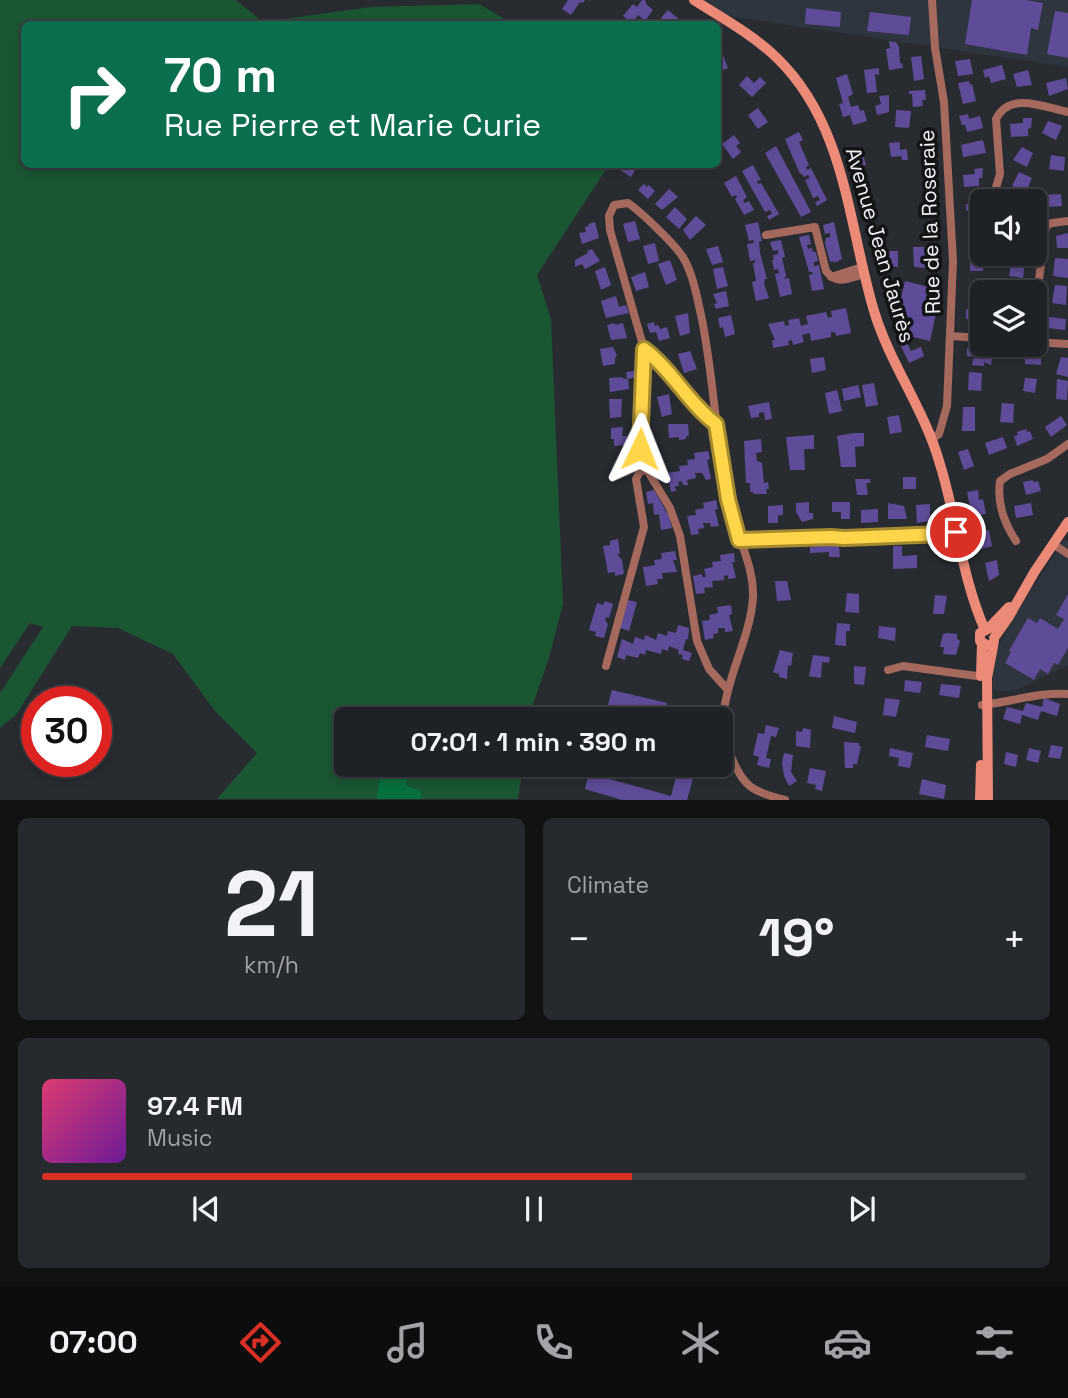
<!DOCTYPE html>
<meta charset="utf-8">
<style>
body{margin:0;font-family:"Space Grotesk",sans-serif;background:#26292d;color:#f1f3f6;height:100vh;display:flex;flex-direction:column;font-size:26px;white-space:nowrap}
*{box-sizing:border-box;margin:0}
p{font-size:23px;color:#a1a3a7}
.icon{flex:none;width:38px;height:38px;fill:none;stroke:currentColor;stroke-width:2;stroke-linecap:round;stroke-linejoin:round}
.map{position:relative;height:800px;overflow:hidden}
.details{display:flex;flex-direction:column;gap:18px;padding:18px;background:#101214;flex:1}
.details>*{flex:none}
.banner{position:absolute;left:21px;top:21px;width:700px;height:147px;border-radius:10px;box-shadow:0 4px 10px #0003,0 0 0 2px #3c3e42;background:#0b6e4f;color:#fff;overflow:hidden}
.controls{position:absolute;left:970px;top:189px;display:grid;gap:14px}
.controls a{display:grid;place-items:center;width:77px;height:77px;border-radius:10px;background:#1e2125;box-shadow:0 4px 10px #0003,0 0 0 2px #3c3e42;font-size:35px}
.speed{position:absolute;left:21px;top:686px;display:flex;gap:14px;font-size:35px;font-weight:700;text-align:center}
.speed>*{display:grid;place-content:center;width:91px;height:91px;border-radius:50%;background:#1e2125;box-shadow:0 4px 10px #0003,0 0 0 2px #3c3e42;line-height:1}
.speed .limit{border:10px solid #d22;background:#fff;color:#111}
.pin{position:absolute;display:grid;place-items:center;width:60px;height:60px;color:#fff;margin:-30px;border:4px solid #fff;border-radius:50%;box-shadow:0 2px 7px #0007}
.me{position:absolute;width:77px;margin:-38px;rotate:2deg;stroke-linejoin:round;filter:drop-shadow(0 0 5px #0008)}
.turn{display:flex;align-items:center;gap:24px;height:147px;padding:0 28px;font-size:32px}
.turn .icon{width:91px;height:91px;stroke-width:2.5}
.turn b{display:block;font-size:49px;line-height:60px}
.big{font-size:52px;font-weight:800;line-height:1.1}
.details .widget{flex:1;display:flex;flex-direction:column;justify-content:center;gap:10px;min-width:0;padding:0 24px;border-radius:10px;background:#26292d}
.details .dial{align-items:center;gap:0}
.dial b{font-size:91px;line-height:1}
.song{display:flex;align-items:center;gap:21px}
.cover{width:84px;height:84px;border-radius:10px;background:linear-gradient(135deg,hsl(340 70% 55%),hsl(280 70% 35%))}
.played{height:7px;border-radius:4px;background:linear-gradient(90deg,#d93025 60%,#3c3e42 60%)}
.keys{display:flex;justify-content:space-around;direction:ltr}
.heat{display:flex;justify-content:space-between;align-items:center;font-size:38px;direction:ltr}
.details .tiles{flex:1;display:grid;gap:18px;grid-template-columns:1fr 1fr}
.widget:last-child{grid-column:span 2}
.trip{position:absolute;left:334px;top:707px;width:399px;height:70px;border-radius:10px;background:#1e2125;box-shadow:0 4px 10px #0003,0 0 0 2px #3c3e42;font-weight:800;line-height:70px;text-align:center}
.tab-bar{display:flex;height:112px;justify-content:space-around;align-items:center;background:#0c0d0f;color:#a1a3a7}
.tab-bar .icon{width:49px;height:49px}
.tab-bar .active{color:#d93025}
.tab-bar b{font-size:32px;color:#f1f3f6}
.map>svg:first-child{display:block}
</style>
<div class="map">
<svg width="1068" height="800" viewBox="0 0 1068 800">
<rect width="100%" height="100%" fill="#282c31"/>
<!-- built -->
<path fill="#2e353f" d="M705,0H1068V67L728,16Z
M1065,538L1068,542V665L1013,692L993,690V660L1008,626Z"/>
<!-- green -->
<path fill="#1b5633" d="M0,0H236L263,22L371,7L479,4L513,24H24V164L609,165L537,275L551,319L563,604L548,661L533,704L530,719H346V765H380C382,775 377,788 377,799H217L257,753L215,711L173,654L118,628L72,626L16,715L0,728V693L43,627L30,623L0,668Z
M409,765H523L518,799H420L421,792L406,785Z"/>
<!-- forest -->
<path fill="#06703d" d="M380,765H410L406,785L422,792L420,799H377C377,788 382,775 380,765Z"/>
<!-- building -->
<path fill="#5f4c98" d="M568,0H585L583,3L580,2L571,15L562,9Z
M642,0H645L647,5L653,10L645,21L638,15L632,23L623,16L633,4L637,7Z
M972,0H1026L1043,3L1038,30L1031,28L1027,55L965,44Z
M806,8L841,12L840,27L805,24Z
M668,10L680,20L685,24H667L661,18Z
M1055,11L1068,13V58L1047,54Z
M870,12L911,17L909,35L867,31Z
M889,41L896,42L899,47L900,63H902L903,68L889,70L886,49L890,48Z
M723,55L728,68L718,72V57Z
M921,56L924,79L914,81L911,57Z
M970,59L973,74L958,76L955,61Z
M1002,65L1006,79L991,83L989,76L985,78L983,70Z
M879,68V75L875,74L877,92L867,93L864,70Z
M1028,70L1032,85L1017,87L1013,74Z
M847,74L853,94L848,97L851,107L858,105L860,111L864,110L867,121L853,125L850,115L843,117L839,104L843,103L836,78Z
M747,76L754,83L760,77L766,83L752,97L739,85Z
M1066,78L1068,89L1049,96L1046,83Z
M969,81L970,85L972,84L976,101L963,104L958,83Z
M925,90L926,100H922L923,106L913,107L912,94H909V91Z
M889,95V112L877,115L875,106L881,104L879,96Z
M758,108L768,122L758,129L748,115Z
M896,110L911,111L909,128L895,127Z
M968,114L969,119L980,116L983,128L967,132L965,125H962L959,116Z
M1023,118H1032L1031,128L1028,129V136L1011,137L1010,124L1023,123Z
M1048,121L1062,126L1056,140L1042,133Z
M799,132L803,140L799,142L809,165L806,167L807,170L811,168L827,200L817,206L815,202L820,200L818,196L813,198L805,180L810,178L808,175L804,177L801,173L800,174L785,139Z
M734,135L740,143L736,146L741,152L733,159L722,144Z
M983,140L986,153L963,157L961,145Z
M900,142V150L907,149L908,160H902L901,156L891,157L889,143Z
M776,146L811,212L801,217L765,153Z
M861,147L866,165L855,169L850,151Z
M1022,147L1033,153L1027,167L1013,160Z
M1051,155L1065,157L1064,171L1049,169Z
M615,164H639L631,177L614,166Z
M753,165L761,180L757,181L758,184L761,183L779,214L769,220L767,216L772,214L770,210L765,212L742,171Z
M983,168L982,178H979V186L964,187L963,175L975,174L974,169Z
M1019,172L1032,178L1026,192L1012,186Z
M736,176L747,197L743,200L745,203L749,201L754,210L744,215L735,199L737,197L736,195L732,197L724,183Z
M644,184L647,187L649,185L655,191L648,199L638,190Z
M669,189L678,197L662,210L655,204Z
M1061,194L1062,206L1047,207L1046,195Z
M966,204L982,207V222L973,219L974,209L966,211Z
M675,207L687,219L679,229L666,217Z
M696,216L706,225L690,240L683,230Z
M635,221L640,239L628,242L623,224Z
M595,222L599,238L582,244L579,233L586,232L585,227L589,226L588,224Z
M758,222L762,241L759,242L760,253L767,279H765L764,284L769,298L756,301L752,282L756,281L753,263H755V260L750,261L747,244L754,243L753,240L749,241L745,225Z
M834,222L842,259L834,263L833,261L830,262L825,243L826,238L830,237V233L825,234L823,225Z
M969,227L979,228L978,232L982,233V247L971,246L972,237L968,232Z
M1068,233V248H1057L1056,236Z
M809,235L811,244L807,245L808,249L812,248L813,252H816L818,261L814,262V266L819,265L824,289L812,291L809,275L813,274L812,272H809L799,237Z
M781,240L785,257L782,258L786,276L784,279L789,278L792,294L780,297L775,274L779,273L778,269L774,270L772,260H774L773,255L778,254V250L773,251L770,242Z
M655,243L659,261L648,264L643,246Z
M718,246L723,262L712,265L706,249Z
M913,247H928L926,268L914,267Z
M592,249L600,261L585,269L582,264L575,267V260L588,253L587,251Z
M886,251H898V267L886,266Z
M970,257H984L983,271H970Z
M1012,257L1025,259L1023,278L1009,276Z
M1055,258L1068,259V278L1053,276Z
M670,260L677,280L666,285L658,264Z
M605,267L611,285L601,290L595,271Z
M723,267L728,286L717,289L713,269Z
M645,272L649,287L636,291L631,277Z
M905,281L941,290L930,341L897,333L904,308L899,307Z
M973,283H986L987,292H982V300H970Z
M1055,285L1067,286L1066,305L1052,303Z
M726,291L729,306L716,309L714,304L717,303L713,294Z
M616,296L619,307L626,305L629,313L606,318L601,301Z
M846,308L851,333L836,336L835,332H831V337L811,341L810,333L802,335L804,342L793,345L792,340L788,341L789,345L773,348L772,340H775L768,324L784,321L785,326L789,325L788,320L799,318L801,326L808,324L806,316L826,312L828,318L832,317L831,311Z
M966,309L982,310V320L966,319Z
M688,313L690,333L680,336L675,316Z
M731,315L735,334L725,337L723,327L720,328L718,318Z
M1049,317L1066,319L1065,330L1048,328Z
M654,322L655,326L658,325L660,329L667,327L670,338L659,341L656,332L650,333L647,324Z
M615,323V325L623,323L627,338L611,340L607,325Z
M907,343L911,351L921,347L924,356L909,363L901,346Z
M613,347L617,355L615,358V364L603,366L600,349Z
M967,348L993,350L991,365L984,362V366L972,365L973,359H975V357L967,356Z
M690,351L697,369L684,373L678,354Z
M1025,352H1041V365L1025,364Z
M824,357L826,370L812,373L810,359Z
M1061,357L1068,358V377L1056,374Z
M636,371V377L628,379L629,389L610,392L609,378L623,377V379H627L626,372Z
M969,372L982,373L981,391L968,390Z
M1025,378L1037,379L1035,393L1023,391Z
M1057,379L1068,381L1067,400L1056,399Z
M874,383L878,405L866,407L862,385Z
M858,385L861,397L844,401L842,389Z
M837,390L842,411L829,414L825,393Z
M669,394L672,414L662,417L657,397Z
M609,399H622L621,417L610,418Z
M769,402L772,419L765,420L764,412L759,413V417L751,418L748,406Z
M1002,403L1014,404L1013,423L1000,422Z
M963,407H975V431H962Z
M899,415L902,432L890,434L887,417Z
M1061,416L1067,425L1051,437L1045,427Z
M668,424H688L689,436H686V439L679,440V437L669,438Z
M623,427L622,436H627V445L634,444L633,456L627,457L626,445L614,446V439H611V428Z
M1026,429L1027,432L1030,431L1033,439L1017,446L1014,436L1018,435L1017,432Z
M854,433H864V446L855,447L856,467H841L837,436Z
M814,435V449H804L805,470H790L786,437Z
M1003,437L1007,448L989,455L985,443Z
M761,439L762,452L756,453L757,461L762,463L764,483L768,482L769,489H766L767,494H754L753,492H750V483H746L744,441Z
M968,449L974,466L964,470L958,452Z
M708,451L710,459L707,460L711,479L706,480L702,473H695L696,478L687,480L688,485H683L682,481L678,482L679,486H675L676,491L671,492L668,473L680,471L679,466L688,465L687,460L695,459L694,453Z
M903,477H916V489H903Z
M855,479H870V483H866L868,495H857Z
M1033,480V482L1038,481L1041,491L1026,495L1023,482Z
M654,490L669,516L672,528L661,530L659,514L654,515L653,503L648,504L646,492Z
M978,490L979,500L983,499L986,514L975,516L974,512H971L967,492Z
M716,500L718,509L715,510L719,526L711,527L710,523H703L704,528L698,529L699,534L691,535L687,516L696,515L695,510L704,508L703,503Z
M809,502V513H813V519L802,522L796,512V503Z
M832,502H850V519H841V512H832Z
M888,503L904,506L907,519H888Z
M1031,503L1033,515L1016,518L1014,506Z
M930,504V521L917,523L916,505Z
M783,505V515H778V523H768V506Z
M878,509V522L861,523V510Z
M989,530L992,546L981,549L977,532Z
M618,539L620,554H617L622,560L624,574L615,576V572L608,573L603,546L610,545V541Z
M824,545L839,546L840,557H829V552L810,553V547Z
M893,546H902V556L917,555V568L893,569Z
M675,551L677,560H673L677,572L662,573L663,579H657L658,584L646,586L643,567L655,565L654,560L662,559L661,553Z
M734,553L735,562H732L736,578L728,579V575L724,576V580L712,581L713,587L704,588L705,593L696,594L693,576L702,574V577H706L704,569L713,567L712,562L721,561L720,555Z
M997,560L999,575L989,581L985,563Z
M775,581H787L791,600L777,601Z
M847,593L859,594V613L845,612Z
M1068,594V648L1058,665L1054,663L1048,674L1040,669L1034,680L1005,663L1011,652L1009,651L1028,618L1037,623L1040,618L1058,629L1064,619L1056,615Z
M935,595L947,596L944,614H933Z
M628,600L637,602L629,631L620,628Z
M605,601L613,604L609,618L606,617L605,620L608,624L604,638L595,636L596,632L589,630L597,603L603,605Z
M731,605L732,614L729,615L733,631L725,632V628H718V633L713,634L714,638L705,640L702,621L710,620L709,615L718,613L717,607Z
M837,623L850,624V631H846V646L835,645Z
M678,625L689,628L688,639H686L683,650L692,653L689,661L682,659L683,655L678,654L679,650L669,646L668,651L662,649L661,654L646,650L645,655L640,653L638,658L626,655L625,660L617,657L622,639L633,644L635,637L644,640L645,635L656,640L658,633L667,636L668,631L676,633Z
M879,626L896,628L895,641L878,638Z
M948,633L957,634V639L960,641L956,655L943,654L944,647H940L943,634Z
M780,650L793,653L791,666L788,665L787,679L779,677V674L773,672Z
M813,655L830,657L829,663L822,662L821,678L809,676Z
M854,666L866,667L864,685L854,684Z
M905,680L922,682L920,693L904,691Z
M941,684L961,686L959,698L939,695Z
M612,690L667,703L666,707L669,708L666,719H649L624,711L622,719H604Z
M885,698L900,700L896,717L883,715Z
M1044,698L1060,704L1057,716L1041,711L1038,720L1022,715L1020,724L1003,719L1007,707L1023,711L1026,703L1042,707Z
M834,716L857,722L855,733L832,728Z
M766,725L779,728L776,737L771,736L766,758L771,759L769,768L757,765L759,757L753,755L758,733L764,734Z
M803,728L811,730L810,748L796,746V731L802,732Z
M927,735L950,739L948,751L925,747Z
M844,742L859,743V746H861L857,764H853V768H845Z
M1051,745L1063,747L1060,759L1048,757Z
M890,748L913,753L910,768L898,766L899,758L889,756Z
M1029,748L1041,751L1038,763L1026,760Z
M1006,752L1018,755L1016,767L1004,764Z
M784,753L793,755L791,772L797,781L789,786L784,776L782,763Z
M591,765H610L606,778L671,796L679,765H700L697,775H694L687,800H622L585,789Z
M810,768L826,771L822,791L815,789L816,785L807,783Z
M922,779L946,785L944,799L919,794Z"/>
<g fill="none" stroke-linecap="round" stroke-linejoin="round">
<!-- street -->
<path stroke="#a5695d" stroke-width="8" d="M995,191L1000,174L996,119C1010,91 1044,107 1068,112
M766,235L815,227L826,271C838,286 848,278 864,274
M831,277L862,267
M1034,318L1046,226L1052,223L1068,221
M950,336L982,338
M1034,342L1068,344
M716,424C687,403 672,370 644,349L610,230L609,216L614,205L628,203C640,211 677,246 684,259C693,275 697,297 701,315C714,376 715,438 728,499C734,531 754,563 753,597C751,634 729,672 724,710C723,716 720,725 721,731C722,739 728,748 731,756C743,787 753,792 785,800
M931,439L939,434L947,406L953,261L944,102L935,48L932,0
M640,449L644,349
M739,540L943,534L956,532
M1016,541C1004,523 997,502 1000,481L1010,474L1047,459L1068,444
M1053,544L1068,554
M606,666L644,527L636,479L640,471L647,470L670,508L680,536L697,641L709,669L727,689
M888,670L903,666L984,677
M982,705C1011,702 1039,692 1068,694"/>
<!-- secondary -->
<path stroke="#ea8a77" stroke-width="10" d="M694,0C722,18 752,34 777,58C846,125 848,224 874,311C890,364 924,409 939,461C957,517 961,576 985,630
M994,638L1008,618L1035,571L1068,522
M987,645L980,641V633L988,629L1009,607
M981,676L982,644
M980,800L981,765
M988,800L987,678L994,641"/>
</g>
<g fill="none" stroke-linecap="round" stroke-linejoin="round">
<defs>
<path id="route" d="M640,449L644,349C672,370 688,403 716,424L728,499L739,540L831,537L844,538L943,534L956,532"/>
</defs>
<!-- route casing -->
<use href="#route" stroke="#a68a30" stroke-width="18"/>
<!-- route -->
<use href="#route" stroke="#ffd54a" stroke-width="12"/>
</g>
<g text-anchor="middle" stroke-width="7" stroke-linejoin="round" paint-order="stroke">
<!-- street labels -->
<g font-size="21" fill="#f0f2f6" stroke="#121416">
<text transform="translate(930 222) rotate(-92)" y="7">Rue de la Roseraie</text>
<text transform="translate(880 245) rotate(74)" y="7">Avenue Jean Jaurès</text>
</g>
</g>
</svg>
<div class="controls">
<a><svg class="icon" aria-label="sound" viewBox="0 0 24 24"><path d="M4 9h4l5-4v14l-5-4H4zM17 9q2 3 0 6"/></svg></a>
<a><svg class="icon" aria-label="layers" viewBox="0 0 24 24"><path d="M12 4l9 5-9 5-9-5zM3 14l9 5 9-5"/></svg></a>
</div>
<div class="speed"><div class="limit">30</div></div>
<div class="pin" style="left:956px;top:532px;background:#d93025"><svg class="icon" aria-label="arrive" viewBox="0 0 24 24"><path d="M6 21V4h12l-3 4 3 4H6"/></svg></div>
<svg class="me" style="left:640px;top:449px" viewBox="-20 -20 40 40"><path d="M0-17L14 15 0 8-14 15z" fill="#ffd54a" stroke="#fff" stroke-width="4"/></svg>
<div class="trip">07:01 · 1 min · 390 m</div>
<div class="banner">
<div class="turn"><svg class="icon" aria-label="right" viewBox="0 0 24 24"><path d="M7 20v-9h11M14 6l5 5-5 5"/></svg><div><b>70 m</b>Rue Pierre et Marie Curie</div></div>
</div>
</div>
<section class="details">
<div class="tiles">
<div class="widget dial"><b>21</b><p>km/h</p></div>
<div class="widget"><p>Climate</p>
<div class="heat"><a>−</a><b class="big">19°</b><a>+</a></div>
</div>
<div class="widget">
<div class="song"><i class="cover"></i><div><b>97.4 FM</b><p>Music</p></div></div>
<div class="played"></div>
<div class="keys"><svg class="icon" aria-label="previous" viewBox="0 0 24 24"><path d="M18 5L8 12l10 7zM5 5v14"/></svg><svg class="icon" aria-label="pause" viewBox="0 0 24 24"><path d="M8 5v14M16 5v14"/></svg><svg class="icon" aria-label="next" viewBox="0 0 24 24"><path d="M6 5l10 7-10 7zM19 5v14"/></svg></div>
</div>
</div>
</section>
<nav class="tab-bar">
<b>07:00</b>
<svg class="icon active" aria-label="directions" viewBox="0 0 24 24"><path d="M12 3l9 9-9 9-9-9zM9 14v-3h6M13 9l2 2-2 2"/></svg>
<svg class="icon" aria-label="music" viewBox="0 0 24 24"><path d="M9 18V5l10-2v13"/><circle cx="6" cy="18" r="3"/><circle cx="16" cy="16" r="3"/></svg>
<svg class="icon" aria-label="phone" viewBox="0 0 24 24"><path d="M5 4h4l2 5-3 2q2 4 5 5l2-3 5 2v4C11 20 4 13 5 4z"/></svg>
<svg class="icon" aria-label="climate" viewBox="0 0 24 24"><path d="M12 3v18M4 7l16 10M4 17L20 7"/></svg>
<svg class="icon" aria-label="car" viewBox="0 0 24 24"><path d="M5 17H2v-5l4-1 3-4h7l3 4 3 1v5h-3M9 17h6M6 11h13"/><circle cx="7" cy="17" r="2"/><circle cx="17" cy="17" r="2"/></svg>
<svg class="icon" aria-label="filters" viewBox="0 0 24 24"><path d="M4 7h16M4 17h16"/><circle cx="9" cy="7" r="2"/><circle cx="15" cy="17" r="2"/></svg>
</nav>
